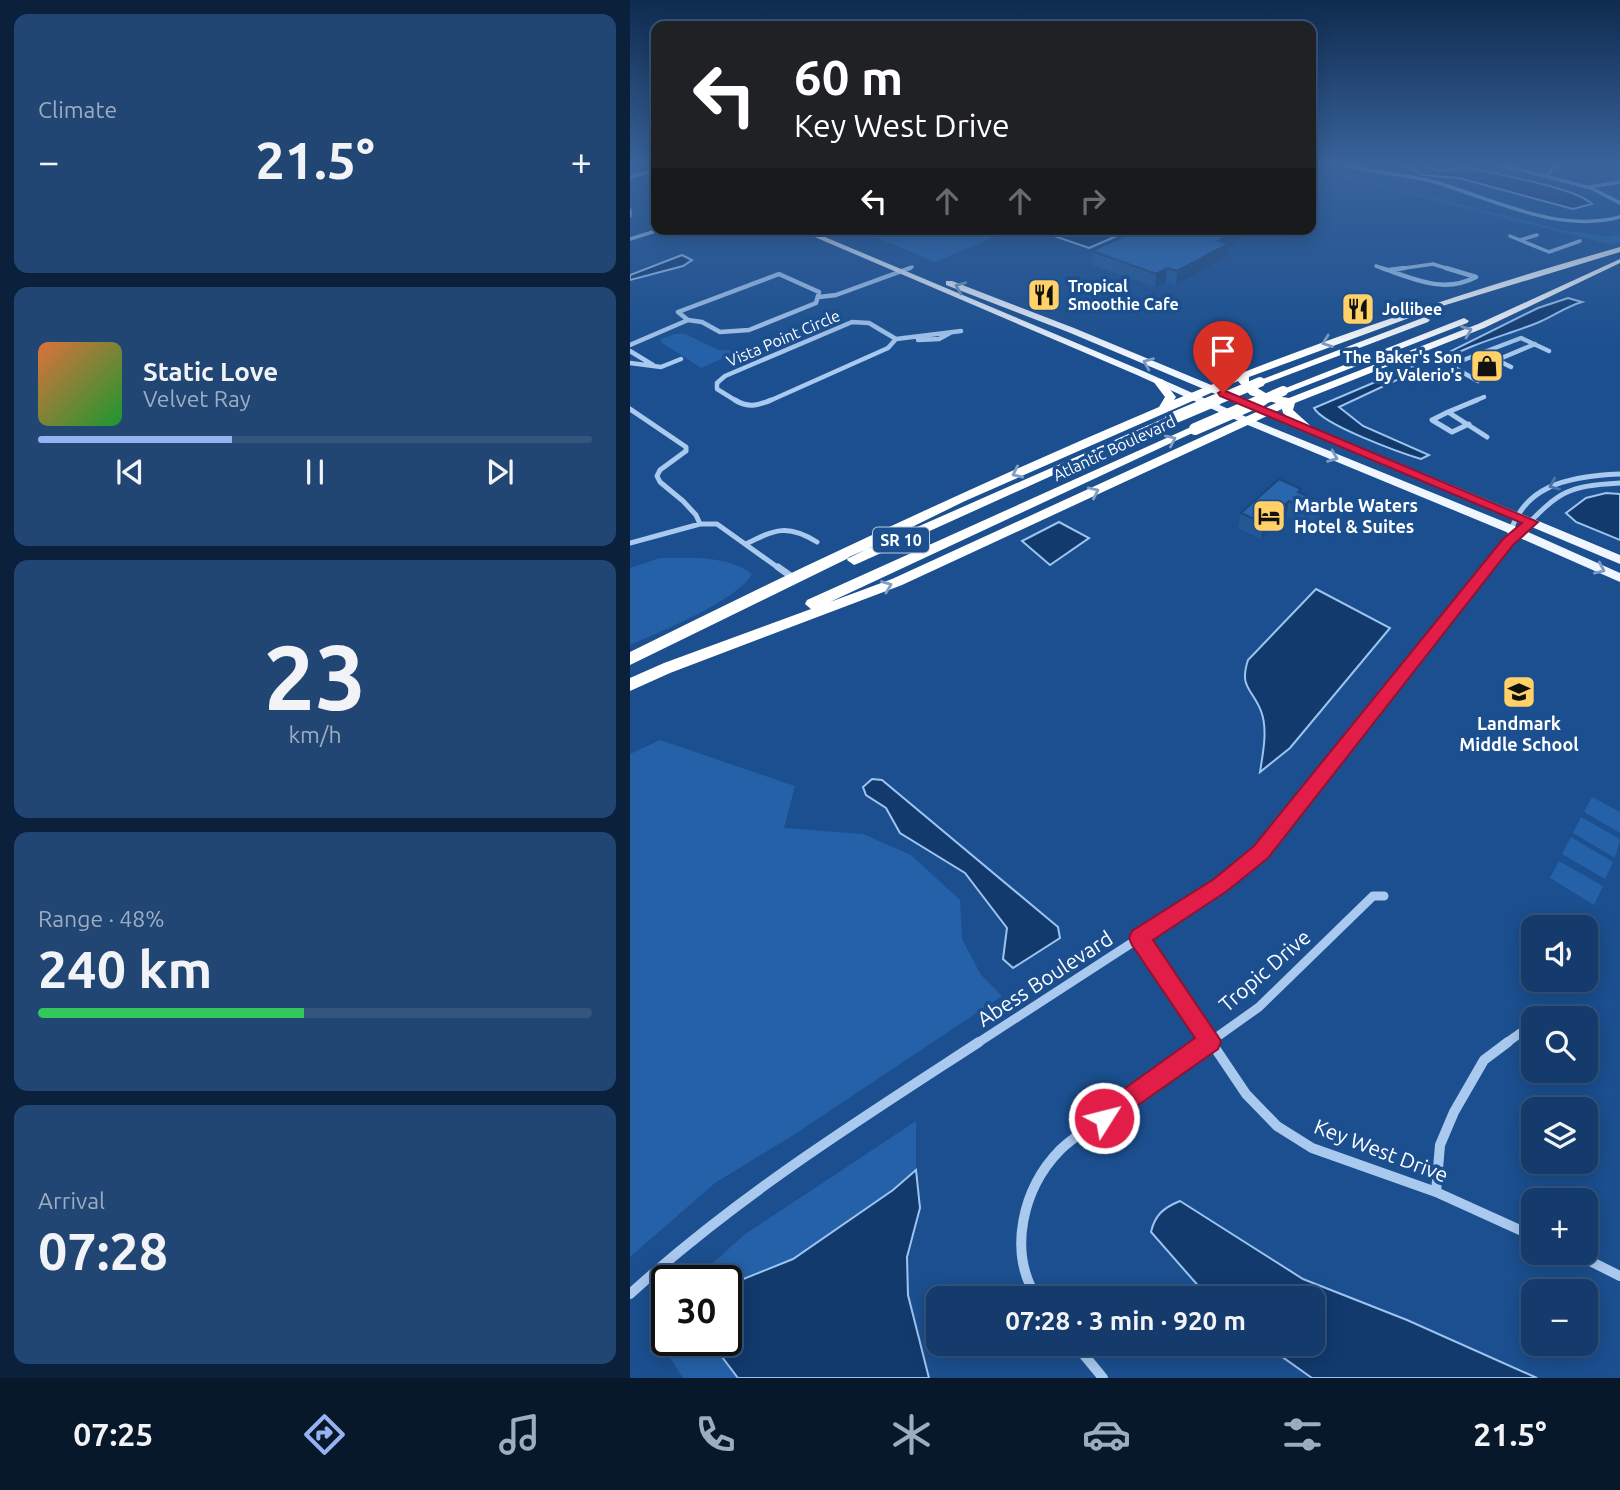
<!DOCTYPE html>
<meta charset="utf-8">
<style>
body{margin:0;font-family:Ubuntu,sans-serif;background:#214673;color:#f1f3f6;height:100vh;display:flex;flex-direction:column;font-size:26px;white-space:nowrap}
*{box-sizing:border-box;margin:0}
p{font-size:23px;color:#9dadc1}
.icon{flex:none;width:38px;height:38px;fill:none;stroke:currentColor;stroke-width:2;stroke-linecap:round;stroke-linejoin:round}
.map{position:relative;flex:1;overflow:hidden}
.sheet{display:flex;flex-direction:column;gap:14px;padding:14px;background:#0b203b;width:630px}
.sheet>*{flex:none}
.banner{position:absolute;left:21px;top:21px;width:665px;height:214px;border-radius:14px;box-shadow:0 4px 18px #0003,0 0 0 2px #33557e;background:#202124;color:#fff;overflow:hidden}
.controls{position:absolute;left:891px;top:915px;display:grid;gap:14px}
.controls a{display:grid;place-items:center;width:77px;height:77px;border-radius:14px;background:#143b6b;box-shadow:0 4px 18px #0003,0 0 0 2px #33557e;font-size:35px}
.speed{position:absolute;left:21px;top:1265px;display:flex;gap:14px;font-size:35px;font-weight:700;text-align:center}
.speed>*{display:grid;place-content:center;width:91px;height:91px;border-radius:50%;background:#143b6b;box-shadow:0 4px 18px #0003,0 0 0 2px #33557e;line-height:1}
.speed .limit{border:4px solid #111;border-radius:10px;background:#fff;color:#111}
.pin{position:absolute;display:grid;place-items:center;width:60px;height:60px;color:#fff;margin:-72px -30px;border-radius:50% 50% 50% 0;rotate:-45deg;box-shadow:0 0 7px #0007}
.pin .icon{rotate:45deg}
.me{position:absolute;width:77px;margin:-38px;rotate:54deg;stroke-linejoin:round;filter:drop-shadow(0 0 5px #0008)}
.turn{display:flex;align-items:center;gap:24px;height:147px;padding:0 28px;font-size:32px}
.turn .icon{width:91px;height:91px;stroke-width:2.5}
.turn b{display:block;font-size:49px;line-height:60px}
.lanes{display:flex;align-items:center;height:66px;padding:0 28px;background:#0003;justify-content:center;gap:35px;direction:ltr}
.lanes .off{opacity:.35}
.big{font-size:52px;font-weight:700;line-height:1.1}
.sheet .tile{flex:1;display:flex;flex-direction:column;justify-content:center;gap:10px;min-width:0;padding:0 24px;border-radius:14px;background:#214673}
.sheet .dial{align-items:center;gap:0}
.dial b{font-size:91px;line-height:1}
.song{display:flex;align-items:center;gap:21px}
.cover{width:84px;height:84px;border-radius:10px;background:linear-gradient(135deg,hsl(20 70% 55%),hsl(130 70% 35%))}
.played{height:7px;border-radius:4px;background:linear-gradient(90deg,#95b2f1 35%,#33557e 35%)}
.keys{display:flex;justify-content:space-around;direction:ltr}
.heat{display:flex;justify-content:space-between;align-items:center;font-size:38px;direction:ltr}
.charge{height:10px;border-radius:5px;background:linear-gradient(90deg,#34c759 48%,#33557e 0)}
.trip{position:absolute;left:296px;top:1286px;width:399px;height:70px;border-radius:14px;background:#143b6b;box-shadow:0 4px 18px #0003,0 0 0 2px #33557e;font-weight:700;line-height:70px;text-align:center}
.dock{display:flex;height:112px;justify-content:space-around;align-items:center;background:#08182b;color:#9dadc1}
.dock .icon{width:49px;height:49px}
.dock .current{color:#95b2f1}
.dock b{font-size:32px;color:#f1f3f6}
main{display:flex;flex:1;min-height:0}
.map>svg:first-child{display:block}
</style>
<main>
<section class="sheet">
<div class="tile"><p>Climate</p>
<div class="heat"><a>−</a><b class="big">21.5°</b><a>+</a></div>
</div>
<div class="tile">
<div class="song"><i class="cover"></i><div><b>Static Love</b><p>Velvet Ray</p></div></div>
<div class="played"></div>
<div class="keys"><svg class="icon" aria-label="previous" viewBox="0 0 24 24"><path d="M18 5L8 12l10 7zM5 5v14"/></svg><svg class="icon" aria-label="pause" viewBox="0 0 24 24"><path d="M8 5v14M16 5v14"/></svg><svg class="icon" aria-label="next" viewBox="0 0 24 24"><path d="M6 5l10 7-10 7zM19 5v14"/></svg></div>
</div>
<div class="tile dial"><b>23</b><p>km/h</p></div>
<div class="tile"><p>Range · 48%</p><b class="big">240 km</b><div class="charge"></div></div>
<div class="tile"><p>Arrival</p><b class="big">07:28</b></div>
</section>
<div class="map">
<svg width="990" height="1378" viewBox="0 0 990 1378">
<rect width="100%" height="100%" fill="#1b4f8f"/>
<!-- green -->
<path fill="#2461a8" d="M715,175L932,230L978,237L990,234V242L979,244L714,178Z
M226,229H359L371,234L305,262Z
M45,334H55L88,350L110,351L71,368L31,342V339Z
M30,558C61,558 96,555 122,574C108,600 30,632 0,645V568Z
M30,740L165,786L154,828L233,834L281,855L330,900L332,939L351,975L372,996L165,1134L85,1183L0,1257V754Z
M962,797L990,812V833L954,812Z
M951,817L990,839L985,858L943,833Z
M941,837L983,862L975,879L932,854Z
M929,861L973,886L964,905L920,878Z
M286,1121V1170L263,1190L163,1259L96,1286V1281H63L114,1235Z
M37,1307V1340L80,1341L108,1378H53L19,1325Z"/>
<!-- water -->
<path fill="#123a6d" stroke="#9cc4f0" stroke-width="2" d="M765,164H791L809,171L835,167L846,169C872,176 947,188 962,204L943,209L829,178L792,175L778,166Z
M404,229H503L459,248Z
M52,255L62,260L53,266L0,280V275Z
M938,298L952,302C935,307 922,317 907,323C874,336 840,344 810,362L805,359L908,308Z
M783,366L788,370L709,407L733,426L799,455L791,459C771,453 693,425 684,408Z
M976,493L990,494V540L946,522L936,513L956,498Z
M429,522L459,538L420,565L392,541Z
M686,589L760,628L660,748L630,772C633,753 638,729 631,711C622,688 609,688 618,660Z
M242,779L252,780L428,927L430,938L383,968L373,959L377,928L335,873L270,833L256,808L236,795L233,787Z
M286,1170L290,1208L277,1257L278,1295L299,1378H108L80,1341L96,1340V1286L163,1259L263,1190Z
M550,1201L673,1279L777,1320L907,1378H682L634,1344H682V1298H579L521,1232C525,1215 533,1208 550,1201Z"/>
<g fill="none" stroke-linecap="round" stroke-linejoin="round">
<!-- street-far5 -->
<path stroke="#a9c9ee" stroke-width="3.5" d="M710,164C740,172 771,174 801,181C862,198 926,234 990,217
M868,164L961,188L990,203
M0,177L26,170
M918,177L922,168L933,164
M959,187L990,182
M0,210V216
M880,236L919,252L950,241
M0,239L32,229
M890,240L907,235
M746,266L757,270
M275,270L282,267
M761,270L803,264L822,270"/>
<!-- street-far4 -->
<path stroke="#a9c9ee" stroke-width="4.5" d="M752,268C783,279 814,294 846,277L816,268
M759,270L774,268
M149,274L189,292L186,303L119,330L90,332L72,322L58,320L48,312Z
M189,297L206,295L280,268
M266,339L331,331
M288,340L309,339L320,333
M0,345L58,320
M0,351L23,365
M853,353L881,367
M867,360L905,344
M0,363L31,367L51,359
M848,381L823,367V364L891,338L919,351
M108,402L87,389V383L95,376L222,322L239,323L266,339
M137,402L258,348L266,339
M842,402L854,397"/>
<!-- street-far3 -->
<path stroke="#a9c9ee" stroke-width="5" d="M105,400C118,408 127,406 141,400
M847,400L818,412L857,437
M0,409L56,447V451L30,470L27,476L30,482L53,501L66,515L70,524
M818,412L802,420L822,432L839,424
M878,542C889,485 939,476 990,474
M0,543L70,524H87L150,569
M116,544C145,529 158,524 187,542
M857,569C869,554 881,542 894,528C930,491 937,486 990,483"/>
<!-- street-far2 -->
<path stroke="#a9c9ee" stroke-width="7" d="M148,567L162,577
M689,779L858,567"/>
<!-- street-far1 -->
<path stroke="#a9c9ee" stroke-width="9" d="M510,938L582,1044
M912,1018L922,1012
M346,1044L591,885L631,852L691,777
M577,1044L629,1007L743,896H754
M875,1044L903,1024"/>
<!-- street -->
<path stroke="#a9c9ee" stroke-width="10" d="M581,1042L616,1094L647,1126L682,1148L806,1192L903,1236
M806,1192L810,1145L824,1112L854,1060L878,1042
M944,1253L990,1276
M0,1294C109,1195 226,1122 349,1042
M407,1298C377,1251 393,1188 430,1150C444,1136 463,1126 478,1115C512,1091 546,1067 579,1042
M445,1344L473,1378"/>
<!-- primary -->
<path fill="#f0f6ff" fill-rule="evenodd" d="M13,164L26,167V171L14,165Z
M166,229H176L513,371L621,419L882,525L990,573V582L874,531L613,423L507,375Z
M316,281H322L444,328L990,555V564L438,332L316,285Z"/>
<!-- highway -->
<path fill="#fff" fill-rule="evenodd" d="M990,247V252L809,307L619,377V383L639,395L659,398L848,324L990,259V263L854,328L665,403L663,410L683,428V432H675L653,413L652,409L272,585L40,673L0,691V678L34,663L181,609L175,604L177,600L561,427L571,429L200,602L262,579L646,403L620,395L608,381L335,501L0,665V652C174,565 350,483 529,407L535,397L523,381L524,379H532L546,397L544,400C689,340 839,290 990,247Z
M795,317L800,320L798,322L634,384L625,382Z
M834,318L839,321L837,323L657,393L648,391Z
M537,417L547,419L229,563L224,565L217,560L219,557Z"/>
<!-- highway-bridge-far1 -->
<path stroke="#fff" stroke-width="10" d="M582,402L630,382
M628,402L653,391"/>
<!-- highway-bridge -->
<path stroke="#fff" stroke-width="12" d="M541,419L586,400
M565,429L632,400"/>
</g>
<!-- wall -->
<path fill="#245895" d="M508,229H609L608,239L603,241V246L598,248L597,257L546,285L536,282L525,287L462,265V251Z
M671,489L670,494L694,504L690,520L667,521L656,516L631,539L608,528L611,513Z"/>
<!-- shaded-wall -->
<path fill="#1d4779" d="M602,229H609L608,239L603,241V246L598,248L597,257L546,285L547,271Z
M537,268L536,282L525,287L526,274Z
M659,501L656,516L631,539L634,524Z"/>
<!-- building -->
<path fill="#2a66ad" stroke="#1d4779" stroke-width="2" d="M508,229H602L599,231L604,232L588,241L598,244L547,271L537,268L526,274L462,251Z
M649,479L671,489L668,492L694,504L670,506L659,501L634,524L611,513Z"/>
<!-- one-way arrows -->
<defs><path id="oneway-chevron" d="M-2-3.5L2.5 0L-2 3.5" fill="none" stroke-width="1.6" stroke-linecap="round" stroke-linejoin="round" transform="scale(1.75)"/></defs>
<g stroke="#7b9ac1">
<use href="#oneway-chevron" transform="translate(330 287) rotate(-157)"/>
<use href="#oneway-chevron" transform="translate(518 363) rotate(-158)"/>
<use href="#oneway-chevron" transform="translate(703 457) rotate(22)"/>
<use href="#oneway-chevron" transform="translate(970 569) rotate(24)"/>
</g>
<g stroke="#829ec1">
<use href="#oneway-chevron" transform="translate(837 331) rotate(-21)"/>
<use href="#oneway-chevron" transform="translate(697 342) rotate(160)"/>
<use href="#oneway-chevron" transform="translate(541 440) rotate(-25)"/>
<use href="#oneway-chevron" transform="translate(387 473) rotate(155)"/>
<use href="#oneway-chevron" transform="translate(464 492) rotate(-25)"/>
<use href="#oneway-chevron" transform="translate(257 586) rotate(-21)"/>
</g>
<use stroke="#4674ac" href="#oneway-chevron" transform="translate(924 485) rotate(157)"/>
<!-- sky -->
<linearGradient id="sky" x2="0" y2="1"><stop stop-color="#0f2b4f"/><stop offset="0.46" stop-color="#39639b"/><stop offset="1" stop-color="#39639b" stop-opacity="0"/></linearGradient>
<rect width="990" height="357" fill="url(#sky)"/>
<!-- route -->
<path fill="#e11d48" stroke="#92132f" stroke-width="2" d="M593,390L908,522L883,545L638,858L597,891L523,940L591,1041L588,1049L474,1129L466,1126L463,1118L466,1109L565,1038L502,945L499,938L502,931L584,879L624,846L873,539L892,523L590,396L588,393Z"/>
<!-- icons -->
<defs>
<symbol id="restaurant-square" viewBox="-11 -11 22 22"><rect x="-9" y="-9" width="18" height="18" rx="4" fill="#ffd166" stroke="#1b4f8f"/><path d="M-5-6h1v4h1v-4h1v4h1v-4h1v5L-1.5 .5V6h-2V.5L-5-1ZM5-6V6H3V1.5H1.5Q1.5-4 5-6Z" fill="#111"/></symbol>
<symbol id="shop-square" viewBox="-11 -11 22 22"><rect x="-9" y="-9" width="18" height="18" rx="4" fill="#ffd166" stroke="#1b4f8f"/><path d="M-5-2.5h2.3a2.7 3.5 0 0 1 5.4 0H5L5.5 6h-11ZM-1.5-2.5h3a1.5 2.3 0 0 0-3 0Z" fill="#111"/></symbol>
<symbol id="hotel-square" viewBox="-11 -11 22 22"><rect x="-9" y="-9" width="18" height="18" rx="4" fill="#ffd166" stroke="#1b4f8f"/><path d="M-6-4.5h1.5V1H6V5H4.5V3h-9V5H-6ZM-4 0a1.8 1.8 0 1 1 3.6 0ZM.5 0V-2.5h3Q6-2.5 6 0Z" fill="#111"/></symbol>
<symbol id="school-square" viewBox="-11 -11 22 22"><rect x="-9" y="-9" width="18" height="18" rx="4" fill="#ffd166" stroke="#1b4f8f"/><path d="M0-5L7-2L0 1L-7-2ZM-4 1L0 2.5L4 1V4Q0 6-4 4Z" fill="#111"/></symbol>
</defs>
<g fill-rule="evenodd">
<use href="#restaurant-square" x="395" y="276" width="38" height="38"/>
<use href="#restaurant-square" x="709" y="290" width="38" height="38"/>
<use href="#shop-square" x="838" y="347" width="38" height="38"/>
<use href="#hotel-square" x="620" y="497" width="38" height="38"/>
<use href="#school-square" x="870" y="673" width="38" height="38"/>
</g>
<g text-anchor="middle" stroke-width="7" stroke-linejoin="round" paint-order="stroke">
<!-- far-poi labels -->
<g font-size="16" font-weight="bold" fill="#fff" stroke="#1b4f8f" text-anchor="start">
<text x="438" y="292">Tropical<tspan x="438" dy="18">Smoothie Cafe</tspan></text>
<text x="752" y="315">Jollibee</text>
<text x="832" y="363" text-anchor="end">The Baker's Son<tspan x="832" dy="18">by Valerio's</tspan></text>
</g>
<!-- far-street labels -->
<g font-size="16" fill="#fff" stroke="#1b4f8f">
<text transform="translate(153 338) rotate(-23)" y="6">Vista Point Circle</text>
<text transform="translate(484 448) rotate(-25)" y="6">Atlantic Boulevard</text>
</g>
<!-- shield labels -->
<rect fill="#1b4f8f" stroke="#bbcadd" stroke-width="2" x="243" y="527.5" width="56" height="25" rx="5"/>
<g font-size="16" font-weight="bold" fill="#fff">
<text x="271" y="546">SR 10</text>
</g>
<!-- poi labels -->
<g font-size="18" font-weight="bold" fill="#fff" stroke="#1b4f8f" text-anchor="start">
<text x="664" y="512">Marble Waters<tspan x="664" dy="21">Hotel &amp; Suites</tspan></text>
<text x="889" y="730" text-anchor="middle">Landmark<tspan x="889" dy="21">Middle School</tspan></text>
</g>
<!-- near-street labels -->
<g font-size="21" fill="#fff" stroke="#1b4f8f">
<text transform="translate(635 971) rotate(-41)" y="7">Tropic Drive</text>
<text transform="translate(415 979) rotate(-33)" y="7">Abess Boulevard</text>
<text transform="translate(751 1151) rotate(21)" y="7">Key West Drive</text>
</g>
</g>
</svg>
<div class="controls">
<a><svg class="icon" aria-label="sound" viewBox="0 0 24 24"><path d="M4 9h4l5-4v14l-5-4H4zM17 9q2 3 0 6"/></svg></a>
<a><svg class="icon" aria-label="search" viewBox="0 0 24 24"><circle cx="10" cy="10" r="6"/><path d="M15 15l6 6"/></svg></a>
<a><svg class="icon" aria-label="layers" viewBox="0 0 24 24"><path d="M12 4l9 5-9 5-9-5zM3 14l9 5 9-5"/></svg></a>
<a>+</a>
<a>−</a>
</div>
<div class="speed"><div class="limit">30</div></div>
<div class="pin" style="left:593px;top:393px;background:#d93025"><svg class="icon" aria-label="arrive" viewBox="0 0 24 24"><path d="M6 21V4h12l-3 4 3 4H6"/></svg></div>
<svg class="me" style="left:474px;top:1118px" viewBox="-20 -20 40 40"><circle r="17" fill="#e11d48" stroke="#fff" stroke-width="3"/><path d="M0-11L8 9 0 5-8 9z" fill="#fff"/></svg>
<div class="trip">07:28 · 3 min · 920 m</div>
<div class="banner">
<div class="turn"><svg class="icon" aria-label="left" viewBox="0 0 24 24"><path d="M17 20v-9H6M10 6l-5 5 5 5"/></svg><div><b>60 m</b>Key West Drive</div></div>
<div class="lanes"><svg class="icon" aria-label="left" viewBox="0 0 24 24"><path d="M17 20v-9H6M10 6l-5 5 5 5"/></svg><svg class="icon off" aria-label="ahead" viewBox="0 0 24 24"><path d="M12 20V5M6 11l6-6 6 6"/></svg><svg class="icon off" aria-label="ahead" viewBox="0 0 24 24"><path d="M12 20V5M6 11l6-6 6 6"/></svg><svg class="icon off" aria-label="right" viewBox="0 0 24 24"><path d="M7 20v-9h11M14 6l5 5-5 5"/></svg></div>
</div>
</div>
</main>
<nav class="dock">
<b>07:25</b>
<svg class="icon current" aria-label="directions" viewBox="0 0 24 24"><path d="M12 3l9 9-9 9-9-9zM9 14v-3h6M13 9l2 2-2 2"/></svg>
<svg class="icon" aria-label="music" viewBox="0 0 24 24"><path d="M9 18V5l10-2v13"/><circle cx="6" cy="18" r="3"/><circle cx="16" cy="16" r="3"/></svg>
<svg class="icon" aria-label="phone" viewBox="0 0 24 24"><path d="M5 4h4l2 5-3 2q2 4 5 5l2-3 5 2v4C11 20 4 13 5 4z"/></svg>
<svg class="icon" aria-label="climate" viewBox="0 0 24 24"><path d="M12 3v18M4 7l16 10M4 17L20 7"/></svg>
<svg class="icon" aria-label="car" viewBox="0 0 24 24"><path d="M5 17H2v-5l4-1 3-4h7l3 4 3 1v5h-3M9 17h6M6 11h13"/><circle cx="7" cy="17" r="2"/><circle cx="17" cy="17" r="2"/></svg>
<svg class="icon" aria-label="filters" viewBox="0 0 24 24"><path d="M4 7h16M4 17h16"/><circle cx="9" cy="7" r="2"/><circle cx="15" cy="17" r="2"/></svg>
<b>21.5°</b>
</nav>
